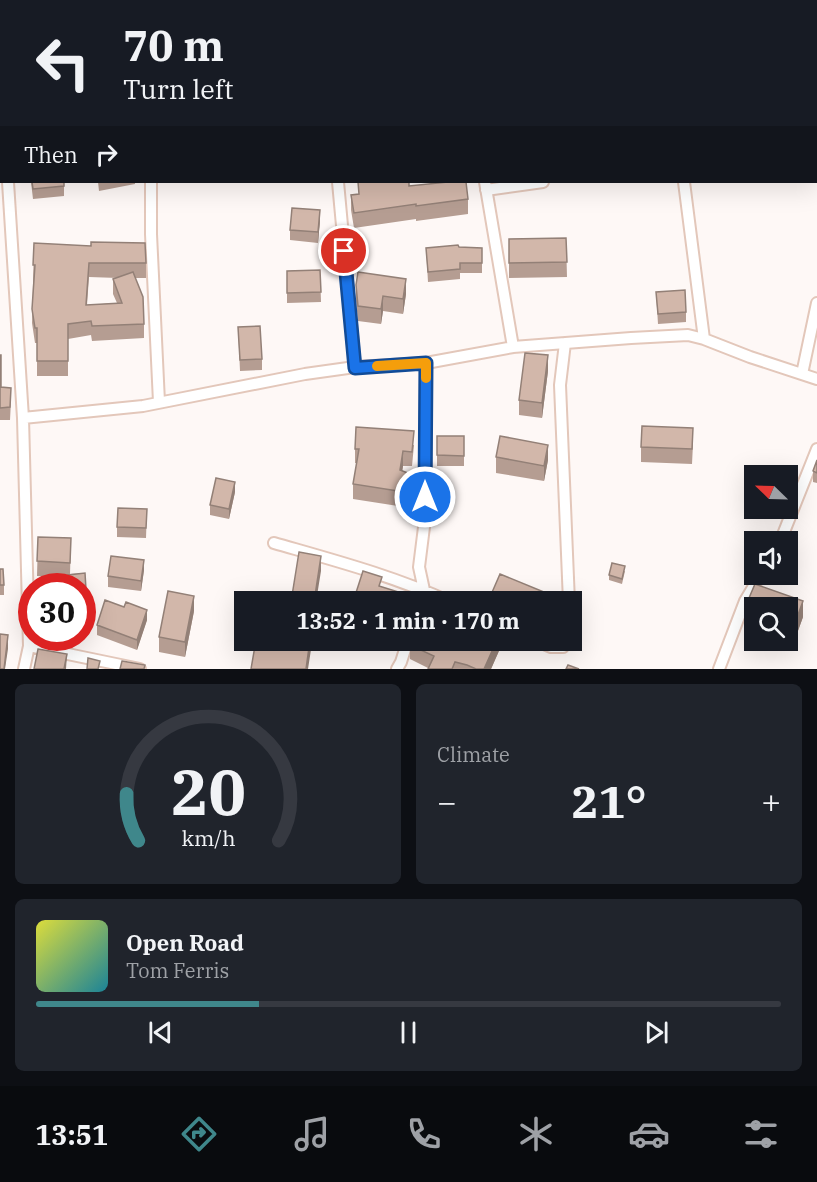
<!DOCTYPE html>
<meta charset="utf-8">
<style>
body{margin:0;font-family:"IBM Plex Serif",serif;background:#20242c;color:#f1f3f6;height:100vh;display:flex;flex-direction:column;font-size:22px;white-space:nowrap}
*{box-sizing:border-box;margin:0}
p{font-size:20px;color:#9ea1a6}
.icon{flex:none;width:33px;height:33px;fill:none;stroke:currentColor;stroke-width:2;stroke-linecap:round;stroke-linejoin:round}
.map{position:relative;height:669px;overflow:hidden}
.side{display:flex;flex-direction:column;gap:15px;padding:15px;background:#0d0f14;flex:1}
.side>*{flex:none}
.top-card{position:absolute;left:0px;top:0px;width:818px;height:183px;box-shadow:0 6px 24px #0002;background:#171b24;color:#f1f3f6;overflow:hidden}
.needle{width:39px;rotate:293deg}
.controls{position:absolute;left:744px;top:465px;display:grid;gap:12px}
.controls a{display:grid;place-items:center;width:54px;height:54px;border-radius:0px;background:#171b24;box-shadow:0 6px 24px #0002;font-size:30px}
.speed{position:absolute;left:18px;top:573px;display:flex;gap:12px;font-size:30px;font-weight:700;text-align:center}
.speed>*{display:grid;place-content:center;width:78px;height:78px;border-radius:50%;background:#171b24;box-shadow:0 6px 24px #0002;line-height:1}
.speed .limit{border:9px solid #d22;background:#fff;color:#111}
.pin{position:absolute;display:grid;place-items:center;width:51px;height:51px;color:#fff;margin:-26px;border:3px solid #fff;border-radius:50%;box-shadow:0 2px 6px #0007}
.me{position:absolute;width:66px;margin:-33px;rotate:0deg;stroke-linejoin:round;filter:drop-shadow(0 0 4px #0008)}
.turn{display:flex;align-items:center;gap:21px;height:126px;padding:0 24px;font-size:27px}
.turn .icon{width:78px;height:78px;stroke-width:2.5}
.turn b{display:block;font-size:42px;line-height:51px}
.then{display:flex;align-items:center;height:57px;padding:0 24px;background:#0003;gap:12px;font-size:22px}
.big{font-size:45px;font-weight:800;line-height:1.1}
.side .tile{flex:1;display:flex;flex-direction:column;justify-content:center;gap:9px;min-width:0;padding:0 21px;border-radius:9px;background:#20242c}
.side .dial{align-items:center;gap:0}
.dial svg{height:156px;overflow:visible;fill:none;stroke:#363941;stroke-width:7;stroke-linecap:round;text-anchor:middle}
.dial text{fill:#f1f3f6;stroke:none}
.song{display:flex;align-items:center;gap:18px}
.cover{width:72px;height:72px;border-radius:9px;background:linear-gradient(135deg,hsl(60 70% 55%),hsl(190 70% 35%))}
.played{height:6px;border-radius:3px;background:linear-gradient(90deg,#3f878b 30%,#363941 30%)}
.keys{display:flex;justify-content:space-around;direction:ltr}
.heat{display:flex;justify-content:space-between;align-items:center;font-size:33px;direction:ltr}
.side .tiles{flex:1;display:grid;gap:15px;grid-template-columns:1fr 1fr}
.tile:last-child{grid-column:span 2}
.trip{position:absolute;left:234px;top:591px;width:348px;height:60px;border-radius:0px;background:#171b24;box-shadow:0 6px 24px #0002;font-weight:800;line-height:60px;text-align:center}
.dock{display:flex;height:96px;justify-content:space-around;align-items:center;background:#090b0e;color:#9ea1a6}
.dock .icon{width:42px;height:42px}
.dock .current{color:#3f878b}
.dock b{font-size:27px;color:#f1f3f6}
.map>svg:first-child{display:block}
</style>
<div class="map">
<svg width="817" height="669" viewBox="0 0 817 669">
<rect width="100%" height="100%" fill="#fef8f6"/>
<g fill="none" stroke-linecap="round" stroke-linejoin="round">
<defs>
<path id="street" d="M1,0L2,4
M151,0V2
M319,0L320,2
M455,0L456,2
M661,0V2
M804,0V2
M816,77L817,84
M0,108H2
M8,182L23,418L29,646L24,669
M151,182V234L159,402
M338,182L355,367
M485,182L513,347
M684,182L704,339
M486,190L543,182
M565,343L560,385L569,602
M802,374L817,303
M23,418L143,406L305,374L355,367L426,363L513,347L631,338L688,335L704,339L750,357L817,379
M780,542L817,449
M274,543C333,560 394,576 450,602
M420,602L424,590L419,567L425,519L426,363
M535,640L551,647H563L566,640
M29,646L140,669
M397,669L401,662L408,640
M719,669L745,601L761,574"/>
</defs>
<!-- street casing -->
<use href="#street" stroke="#e3c7ba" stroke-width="14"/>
<!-- street -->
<use href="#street" stroke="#fff" stroke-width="10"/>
</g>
<!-- wall -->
<path fill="#b59d92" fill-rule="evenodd" d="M471,0H486L478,2H471Z
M587,0H642V2H587Z
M31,182H64V196L33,199Z
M98,182H135V184L99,191Z
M409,186L468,199V214L416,221V219L354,228L351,210V195Z
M320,220L318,243L290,240V230Z
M566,238L567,277L509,278V239Z
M34,243L146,263V278H135L144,324V338L92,341L91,335L68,339V376H37V343H35L32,323ZM89,277L118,278L113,279V294L117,303L87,305Z
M459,247L482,248V273H460V279L428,282L426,248Z
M320,270L321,302L287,303V271Z
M356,285L406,294L403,314L383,311L381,324L358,321L356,301Z
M656,292L686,312V322L658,324Z
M238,327L262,359V370L240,371Z
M0,355L1,387L11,401L10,420H0Z
M548,371L542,418L519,415V400Z
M437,436H464V466H437Z
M693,444L692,464L641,462V447Z
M414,445L412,466H403L402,471L418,492L410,511L398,506L353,499V484L357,463H355V449Z
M496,457L548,460L544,481L496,473Z
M817,460V483L813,482V471Z
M235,492L229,519L210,515V505Z
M147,509L146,538L117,537V527Z
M38,537L71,538L70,574L85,573L88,635L82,636V586H68V578L37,576Z
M0,569L4,585V595H0Z
M144,570L141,591L108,587V576Z
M625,571L622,584L609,580V575Z
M755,584L803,601V617L795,639L788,636V608H754V624L746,620V605Z
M490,597L551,602H490Z
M124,607L147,620L137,650L97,635V625Z
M194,611L185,657L159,652V637Z
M372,640H399L397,649L372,642Z
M502,640V644L491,669H428V668L410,659V645Z"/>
<!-- shaded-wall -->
<path fill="#938077" d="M320,210V220L318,243V232Z
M406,279V294L403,314V299Z
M383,296V311L381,324V309Z
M548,355V371L542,418V403Z
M548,445V460L544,481V466Z
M403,451V466L400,485V470Z
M418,477V492L410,511V496Z
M791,478V488L788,500V490Z
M235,482V492L229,519V509Z
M321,556V571L316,602H314Z
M144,560V570L141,591V581Z
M194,596V611L185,657V642Z
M803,601V617L795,639V623Z
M147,610V620L137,650V640Z
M8,635V649L5,669H4Z
M310,640H312V643L308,669H306Z
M397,640H399L397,649Z
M497,640H502V644L491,669H484Z
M67,654L66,669H64Z"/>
<!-- building -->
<path fill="#d2b7aa" stroke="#938077" stroke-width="1.5" d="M381,0H434V2H381Z
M684,0H709V2H685Z
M745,0H764L765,2H745Z
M32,182H64V186L33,189Z
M358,182H409V186L448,182H466L468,199L416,206V204L354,213L351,195L359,194Z
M292,208L320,210L318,232L290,230Z
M566,238L567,262L509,263V239Z
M91,242L145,243L146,263H89L86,305L122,303L113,279L133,272L143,297L144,324L92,326L91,321L68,324V361H37V328H35L32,309L35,265H33L34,243L91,246Z
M458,245L459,247L482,248V263H460V269L428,272L426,248Z
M320,270L321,292L287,293V271Z
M358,272L406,279L403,299L383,296L381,309L358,306L356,285Z
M685,290L686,312L658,314L656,292Z
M260,326L262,359L240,360L238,327Z
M525,353L548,355L542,403L519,400Z
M0,355H1V387L11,388L10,407L0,408Z
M642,426L693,428L692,449L641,447Z
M356,427L414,431L412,452L403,451L400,470L418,477L410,496L398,491L353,484L359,449H355Z
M437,436H464V456L437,455Z
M500,436L548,445L544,466L496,457Z
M817,460V473L813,471Z
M761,471L780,476H760Z
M788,477L791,478L788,490Z
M216,478L235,482L229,509L210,505Z
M118,508L147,509L146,528L117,527Z
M38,537L71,538L70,563L37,561Z
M299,552L321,556L314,602H291Z
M111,556L144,560L141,581L108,576Z
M612,563L625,566L622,579L609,575Z
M0,569H3L4,585H0Z
M363,571L382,577L379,586L408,595L406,602H353Z
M85,573L88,622H82V586H69L68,575Z
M500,574L551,595L548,602H502L490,597Z
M755,584L803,601L795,623L788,620V608H754L746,605Z
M168,591L194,596L185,642L159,637Z
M105,600L124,607L126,602L147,610L137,640L97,625Z
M0,634L8,635L4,669H0Z
M256,640H264L288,644L289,640H310L306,669H251Z
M412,640H497L484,669H476L467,665L455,662L452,669H428L434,656L410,645Z
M38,649L67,654L64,669H34Z
M88,658L100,661L98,669H87Z
M122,661L145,665L144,669H120Z
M568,665L579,669H566Z"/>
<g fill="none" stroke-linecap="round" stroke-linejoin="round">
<defs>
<path id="route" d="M344,251L355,368L426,363L425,497"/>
</defs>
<!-- route casing -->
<use href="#route" stroke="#114b97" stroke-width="15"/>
<!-- route -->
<use href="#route" stroke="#1a73e8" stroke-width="10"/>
<!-- slow -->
<path stroke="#f59e0b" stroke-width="10" d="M377,366L426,363V378"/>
</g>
</svg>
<div class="controls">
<a><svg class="needle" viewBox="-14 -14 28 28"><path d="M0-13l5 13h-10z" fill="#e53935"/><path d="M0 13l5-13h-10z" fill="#9ea1a6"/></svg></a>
<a><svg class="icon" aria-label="sound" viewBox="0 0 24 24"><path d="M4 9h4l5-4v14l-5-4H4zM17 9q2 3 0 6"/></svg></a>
<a><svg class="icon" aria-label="search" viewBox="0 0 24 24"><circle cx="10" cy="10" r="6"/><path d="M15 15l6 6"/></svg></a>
</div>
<div class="speed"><div class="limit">30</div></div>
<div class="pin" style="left:344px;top:251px;background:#d93025"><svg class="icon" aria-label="arrive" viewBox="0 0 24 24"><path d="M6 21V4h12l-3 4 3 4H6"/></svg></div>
<svg class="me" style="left:425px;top:497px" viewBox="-20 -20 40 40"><circle r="17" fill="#1a73e8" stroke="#fff" stroke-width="3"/><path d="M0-11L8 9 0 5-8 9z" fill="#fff"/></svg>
<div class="trip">13:52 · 1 min · 170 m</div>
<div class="top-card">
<div class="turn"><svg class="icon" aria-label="left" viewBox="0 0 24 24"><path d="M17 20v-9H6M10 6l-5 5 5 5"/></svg><div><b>70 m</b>Turn left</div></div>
<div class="then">Then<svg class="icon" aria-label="right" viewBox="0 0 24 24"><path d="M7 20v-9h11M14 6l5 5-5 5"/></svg></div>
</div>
</div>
<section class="side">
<div class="tiles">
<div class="tile dial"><svg viewBox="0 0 100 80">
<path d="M14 69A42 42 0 1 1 86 69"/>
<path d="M14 69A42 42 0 0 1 8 45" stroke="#3f878b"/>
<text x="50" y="56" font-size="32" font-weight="700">20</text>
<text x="50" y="72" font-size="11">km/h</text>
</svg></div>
<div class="tile"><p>Climate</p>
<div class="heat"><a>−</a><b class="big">21°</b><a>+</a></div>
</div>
<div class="tile">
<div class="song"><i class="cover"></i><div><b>Open Road</b><p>Tom Ferris</p></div></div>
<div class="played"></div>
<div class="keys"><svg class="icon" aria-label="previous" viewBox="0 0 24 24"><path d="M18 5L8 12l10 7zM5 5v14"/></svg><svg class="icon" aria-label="pause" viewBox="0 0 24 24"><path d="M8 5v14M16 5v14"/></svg><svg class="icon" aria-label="next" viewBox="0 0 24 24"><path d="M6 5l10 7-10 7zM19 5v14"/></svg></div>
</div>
</div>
</section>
<nav class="dock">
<b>13:51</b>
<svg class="icon current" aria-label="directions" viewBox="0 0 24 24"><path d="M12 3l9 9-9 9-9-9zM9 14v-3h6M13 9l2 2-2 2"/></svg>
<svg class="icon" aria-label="music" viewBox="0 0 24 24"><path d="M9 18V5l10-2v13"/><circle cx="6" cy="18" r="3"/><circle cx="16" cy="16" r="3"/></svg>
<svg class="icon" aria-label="phone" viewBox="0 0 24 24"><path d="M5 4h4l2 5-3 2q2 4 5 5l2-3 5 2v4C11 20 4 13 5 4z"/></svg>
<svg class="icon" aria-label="climate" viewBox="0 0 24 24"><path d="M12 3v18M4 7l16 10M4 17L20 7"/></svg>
<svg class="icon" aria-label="car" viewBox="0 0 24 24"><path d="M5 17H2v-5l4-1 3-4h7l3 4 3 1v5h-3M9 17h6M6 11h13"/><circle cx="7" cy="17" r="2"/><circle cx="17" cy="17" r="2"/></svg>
<svg class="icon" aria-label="filters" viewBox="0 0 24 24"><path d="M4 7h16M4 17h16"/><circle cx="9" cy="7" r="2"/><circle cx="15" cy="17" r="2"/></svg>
</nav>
